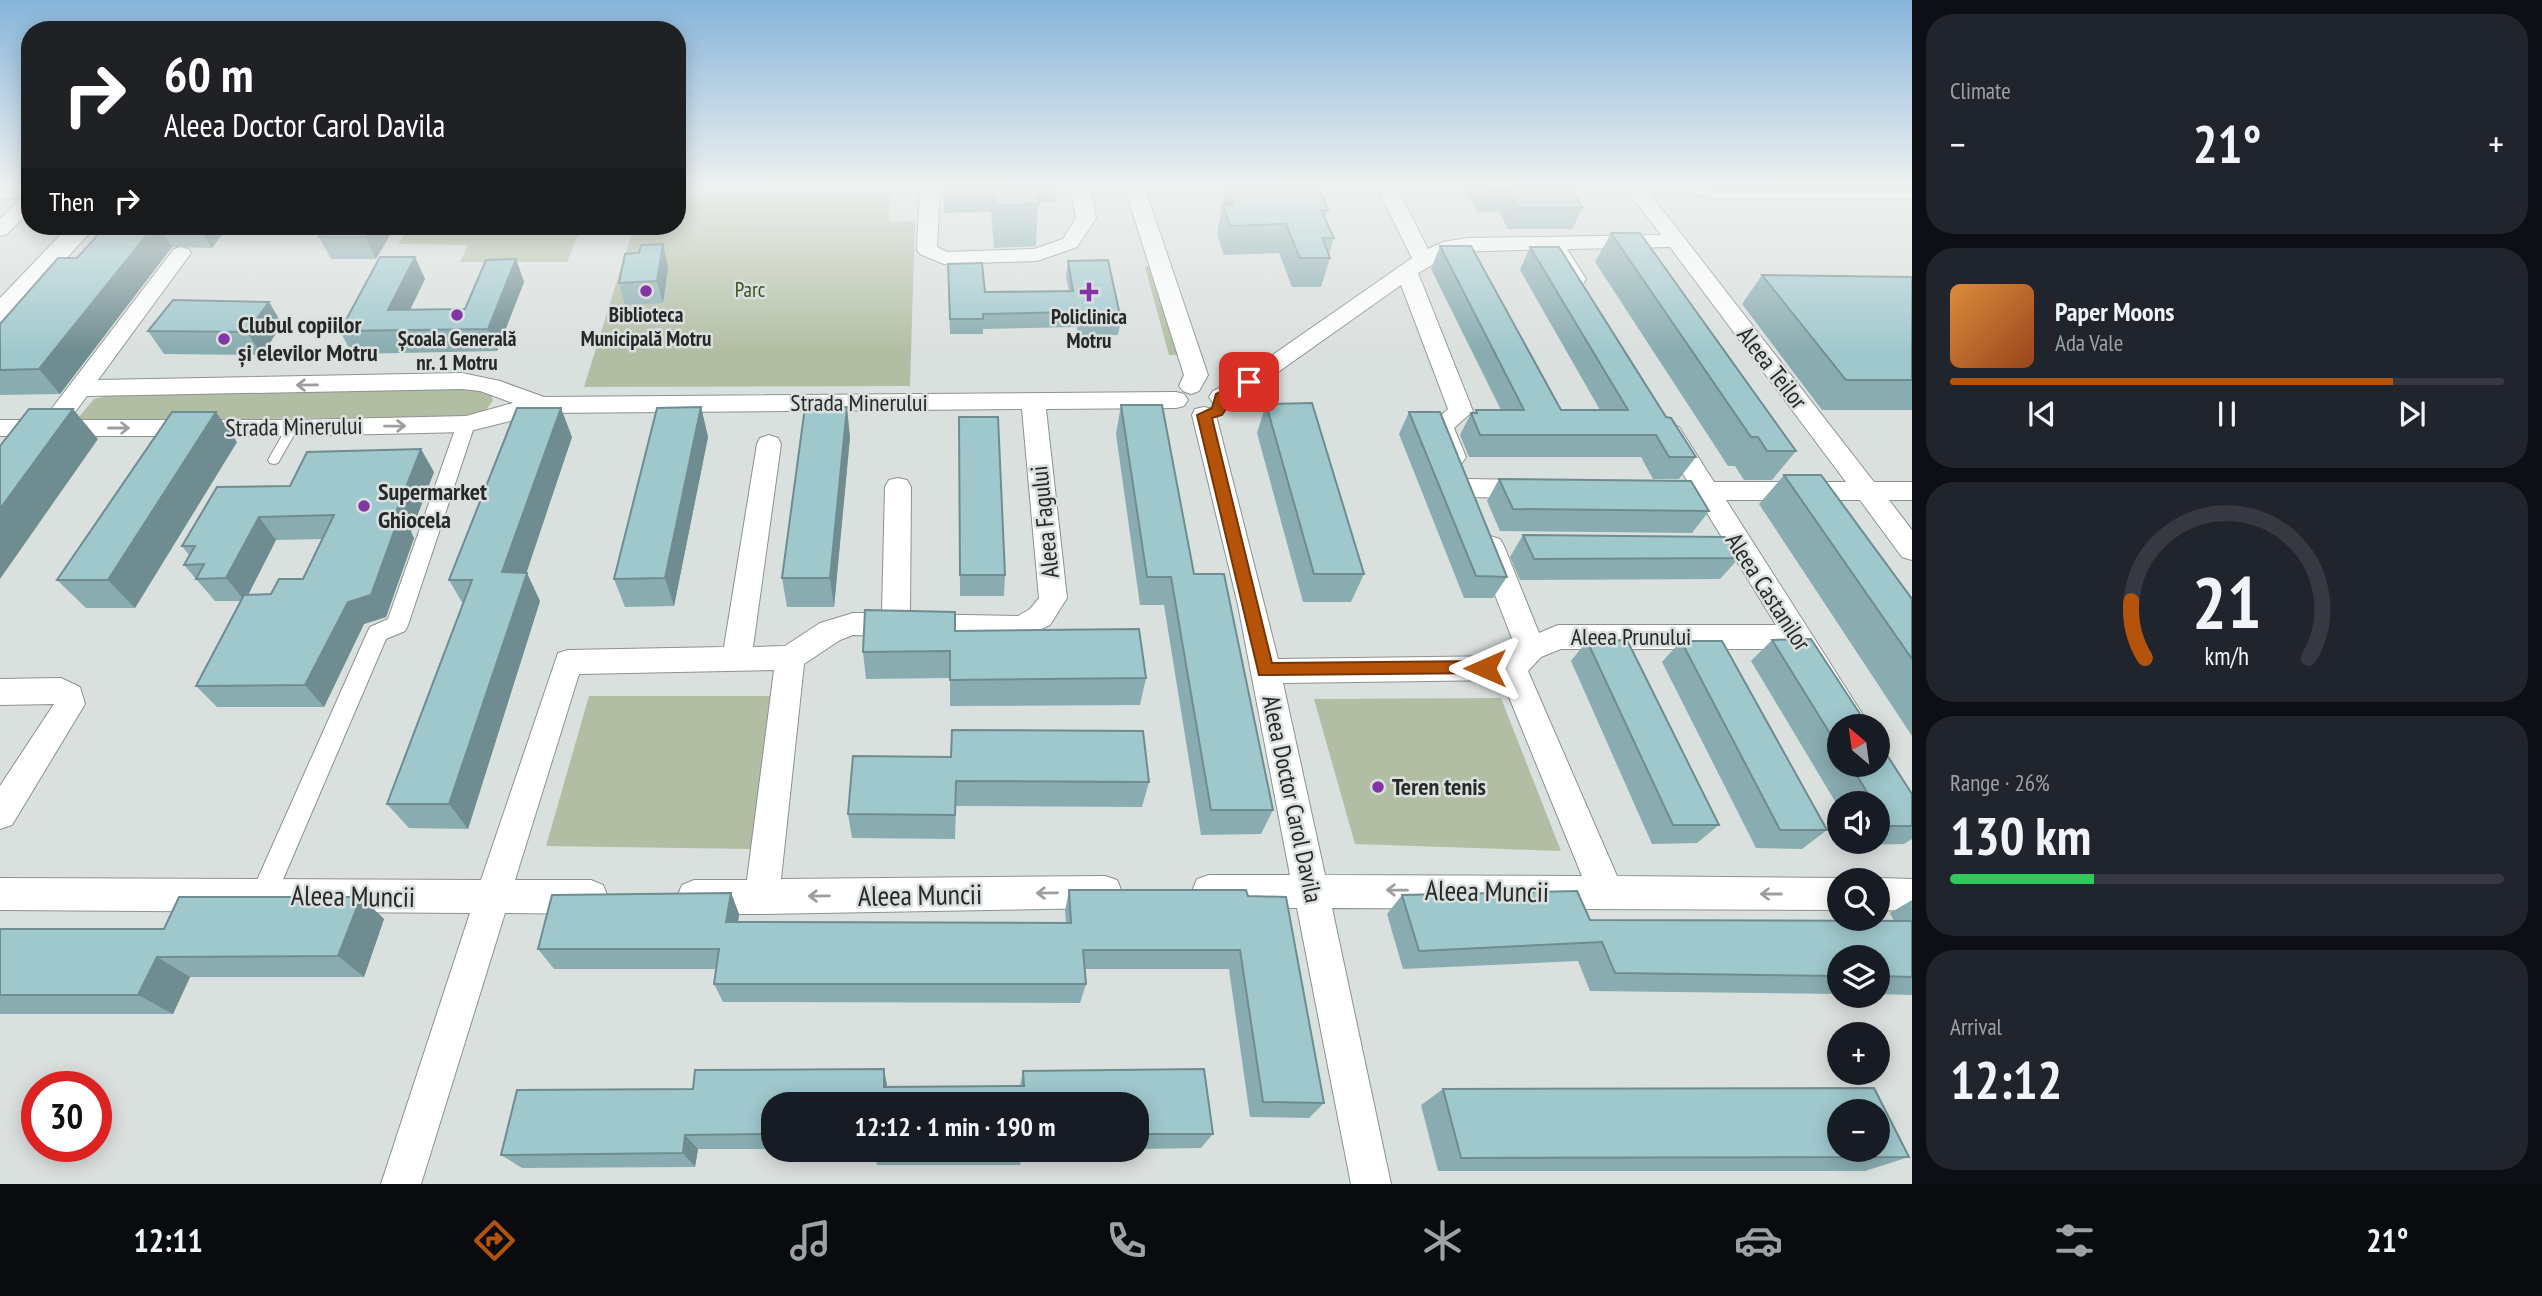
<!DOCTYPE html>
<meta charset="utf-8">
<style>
body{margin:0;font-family:"PT Sans Narrow",sans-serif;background:#20242c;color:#f1f3f6;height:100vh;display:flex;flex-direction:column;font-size:26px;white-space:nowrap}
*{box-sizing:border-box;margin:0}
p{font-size:23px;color:#9ea1a6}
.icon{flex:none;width:38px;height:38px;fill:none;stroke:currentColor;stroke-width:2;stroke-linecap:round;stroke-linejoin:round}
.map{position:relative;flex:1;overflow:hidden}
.panel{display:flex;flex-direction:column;gap:14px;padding:14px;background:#0d0f14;width:630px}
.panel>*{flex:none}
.hud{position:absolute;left:21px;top:21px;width:665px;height:214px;border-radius:28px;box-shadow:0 4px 18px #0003;background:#202124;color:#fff;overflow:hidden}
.needle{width:46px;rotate:331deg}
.buttons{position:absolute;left:1827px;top:714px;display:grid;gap:14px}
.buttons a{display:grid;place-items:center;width:63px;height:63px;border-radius:50%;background:#171b24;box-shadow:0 4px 18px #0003;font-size:35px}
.speed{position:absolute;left:21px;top:1071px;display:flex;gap:14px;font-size:35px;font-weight:700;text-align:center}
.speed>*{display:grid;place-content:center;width:91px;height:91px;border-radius:50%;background:#171b24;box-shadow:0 4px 18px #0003;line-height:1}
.speed .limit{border:10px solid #d22;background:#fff;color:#111}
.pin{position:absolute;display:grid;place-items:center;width:60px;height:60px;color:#fff;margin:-30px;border-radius:14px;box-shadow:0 4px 10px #0006}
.me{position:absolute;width:77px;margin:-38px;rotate:270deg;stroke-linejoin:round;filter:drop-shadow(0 0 5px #0008)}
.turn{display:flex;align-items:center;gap:24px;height:147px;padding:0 28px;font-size:32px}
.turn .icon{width:91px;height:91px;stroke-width:2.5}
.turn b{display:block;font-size:49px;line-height:60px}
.then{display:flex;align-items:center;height:66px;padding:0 28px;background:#0003;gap:14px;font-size:26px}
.big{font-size:52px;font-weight:600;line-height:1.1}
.panel .tile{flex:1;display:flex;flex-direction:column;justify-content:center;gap:10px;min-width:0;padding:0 24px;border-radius:28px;background:#20242c}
.panel .dial{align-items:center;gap:0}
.dial svg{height:182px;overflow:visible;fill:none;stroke:#363941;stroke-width:7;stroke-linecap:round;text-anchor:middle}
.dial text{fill:#f1f3f6;stroke:none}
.song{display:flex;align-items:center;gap:21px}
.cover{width:84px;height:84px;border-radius:10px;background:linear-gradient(135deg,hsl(30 70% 55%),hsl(20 70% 35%))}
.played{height:7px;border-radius:4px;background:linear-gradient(90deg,#b45309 80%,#363941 80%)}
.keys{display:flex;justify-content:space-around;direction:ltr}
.heat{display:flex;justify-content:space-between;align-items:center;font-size:38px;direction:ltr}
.charge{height:10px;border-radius:5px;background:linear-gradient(90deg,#34c759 26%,#363941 0)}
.trip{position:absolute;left:761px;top:1092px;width:388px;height:70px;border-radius:28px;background:#171b24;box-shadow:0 4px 18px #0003;font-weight:600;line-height:70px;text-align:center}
.tab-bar{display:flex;height:112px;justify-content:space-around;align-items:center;background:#090b0e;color:#9ea1a6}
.tab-bar .icon{width:49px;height:49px}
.tab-bar .current{color:#b45309}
.tab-bar b{font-size:32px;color:#f1f3f6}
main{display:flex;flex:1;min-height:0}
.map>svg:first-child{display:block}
</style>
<main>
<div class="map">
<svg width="1912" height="1184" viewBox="0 0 1912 1184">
<rect width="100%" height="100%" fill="#dae0de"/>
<!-- green -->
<path fill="#b2bea3" d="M891,192L889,222L915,221L910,386L584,387L634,226H677V193Z
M410,227L581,228L567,262H460L468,245L398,244Z
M1154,266L1181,355H1169L1145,267Z
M481,387L491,393L493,401L484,412L468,416L101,421L81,420L79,417L94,399L106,396Z
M589,696H773L751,849L546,846Z
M1501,698L1561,851L1355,844L1314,699Z"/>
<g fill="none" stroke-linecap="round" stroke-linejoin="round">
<defs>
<path id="service" d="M1685,186L1712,192H1912V198H1712L1685,192L1637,194L1632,191L1637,188Z
M292,424L298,428L278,463L274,464L270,463L268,460L288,425Z"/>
<path id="pedestrian" d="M466,418L472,420L475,424L408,625L405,631L386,639L272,905L263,908L254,905L250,896L367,633L370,627L388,619L457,424L460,420Z"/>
<path id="minor" d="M0,186H30V211L7,234L0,236V219L21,198H0Z
M920,186H940L937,247L947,252L1034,249L1063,239L1076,218L1070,186H1090L1096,218L1077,247L1037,261L944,264L920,254L917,250Z
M1124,186H1144L1208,375L1199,391L1191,394L1183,391L1179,386L1184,375Z
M1376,186H1396L1428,249L1443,242L1468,238L1661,235L1624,186H1644L1874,482H1912V500H1889L1912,530V560L1902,557L1860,500H1726L1870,726L1839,727L1791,649H1561L1541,657L1528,671L1617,876L1839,878L1846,880H1839V910L1332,908L1391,1184H1351L1297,908L1209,907L1197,903L1192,891L1197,879L1209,875H1290L1238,605L1192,415L1195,409L1204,407L1213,409L1216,415L1278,659L1505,656L1515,646L1476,546L1480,539L1490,536L1500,539L1504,546L1539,633L1558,625H1776L1699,500L1680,498L1676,491L1680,484L1688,482L1658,433L1661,427L1670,425L1679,427L1714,482H1846L1670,247L1567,249L1586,279L1583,284H1567L1547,249L1455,252L1418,273L1473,411L1454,428L1466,457L1462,463L1453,466L1444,463L1429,426L1448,409L1401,285L1257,387L1229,403L1221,405L1213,403L1209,397L1213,391L1241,377L1412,258ZM1502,680L1582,876L1325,875L1283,683Z
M181,247L188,249L191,253L98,380L462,373L500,381L544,397L1176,392L1184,394L1188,400L1184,406L1176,408L1046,409L1067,598L1050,625L1020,639L853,635L840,640L804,664L781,879L1105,876L1117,880L1122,892L1117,904L1105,908L762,914H694L682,909L677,897L682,885L694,880H747L774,670L579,674L515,880H591L603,885L608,897L603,909L591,914L505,913L421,1184H381L470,913L0,910V878L481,880L558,653L568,650L724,647L757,444L760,438L769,435L778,438L781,444L753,647L785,646L820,623L853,613H882L885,487L889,480L898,478L907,480L911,487L910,614L1018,616L1030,609L1039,598L1022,409L542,413L466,432L292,436H0V420H43L174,249ZM462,389L480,391L513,403L466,416L292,420H69L87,396Z
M1466,479L1529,480L1538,482L1542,489L1538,496L1529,498L1466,497L1457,495L1453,488L1457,481Z
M61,678L80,687L85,704L12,825L0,829V786L54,704L0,705V679Z
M1878,878L1912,879V911L1878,910V880H1871Z"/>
<path id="tertiary" d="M69,226H96L10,320L0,322V298Z"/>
</defs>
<!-- service casing -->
<use href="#service" stroke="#8c9290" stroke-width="2"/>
<!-- pedestrian casing -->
<use href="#pedestrian" stroke="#8c9290" stroke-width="2"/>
<!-- minor casing -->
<use href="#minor" stroke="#8c9290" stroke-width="2"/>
<!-- tertiary casing -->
<use href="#tertiary" stroke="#8c9290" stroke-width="2"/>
<!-- service -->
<use href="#service" fill="#fff" fill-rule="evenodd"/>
<!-- pedestrian -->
<use href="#pedestrian" fill="#fff" fill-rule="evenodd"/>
<!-- minor -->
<use href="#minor" fill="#fff" fill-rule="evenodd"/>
<!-- tertiary -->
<use href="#tertiary" fill="#fff" fill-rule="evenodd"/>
</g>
<!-- wall -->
<path fill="#89acb0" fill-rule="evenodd" d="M943,186H1056L1055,202H1038L1036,246L994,248L991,212L944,213Z
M1226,186L1328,210L1325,219L1334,238L1329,254L1330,258L1321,287H1292L1279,253L1224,255L1217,234Z
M1462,186H1568L1583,208L1572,229H1508L1499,212H1477Z
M106,226H228L212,248L172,247L60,394L0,395V324L77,258Z
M301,226H386L390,235L376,259H331L319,237L322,232H304Z
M1611,233L1796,451L1772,480H1744L1735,466H1728L1595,262Z
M663,244L668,267L663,303L625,305L619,283L639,253Z
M1440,246L1561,410H1600L1520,270L1530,247L1696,457L1679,479H1653L1641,457H1469L1460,435L1471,413H1475L1476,410H1501L1431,269Z
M415,257L425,279L410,310L465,309L516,259L524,282L497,351L352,354L340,331Z
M1068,261L1121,320L1118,335L1078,336L1077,327L983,329V334H950L948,264L985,292L1069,291L1066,276Z
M1762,275L1912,277V410H1822L1742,304Z
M269,302L282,324L262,355L164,354L148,331Z
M1266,404L1364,574L1351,602H1303L1257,433Z
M1121,405L1194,574L1273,810L1261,834L1201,835L1164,605H1140L1116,434Z
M701,407L708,437L674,606L625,607L614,579Z
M1409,412L1507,577L1493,598H1464L1399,434Z
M959,417L1005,575L1004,596H960Z
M572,437L526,573L540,601L468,829L409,828L387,804L463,604L449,580Z
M850,437L834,607H787L782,578Z
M237,442L135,608H86L57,580Z
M434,472L411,532L414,538L386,617L364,624L324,707H217L196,686L241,601H215L184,565L189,555L182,546L290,486ZM322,539L303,579L271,594L248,595L276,540Z
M1784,475L1912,599V736L1759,504Z
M1499,479L1709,511L1692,533L1500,531L1487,501Z
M1523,535L1739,558L1720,579L1520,580L1510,557Z
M955,631L1146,678L1140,705L950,706V678L866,679L863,652Z
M1772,640L1839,726V765H1878L1912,794V839L1904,844L1861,845L1859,842H1878V803H1839V808L1751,661Z
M1587,641L1719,825L1697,843L1652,844L1571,661Z
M1681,641L1827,830L1802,849L1756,848L1662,662Z
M853,756L1149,782L1142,807L956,806L955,839L852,838L848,814Z
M1069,890L1248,896L1324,1103L1309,1118L1250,1117L1229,969H1084L1086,984L1080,1003L723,1002L714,984L716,969H554L538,949L731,893L739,914L738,922L1066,923L1065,911Z
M1402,895L1590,920L1894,921L1890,913L1912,900V995L1878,994V957H1839V994L1590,991L1578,961L1403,969L1387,914Z
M361,897L384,919L364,977H190L173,1014H0V929H164Z
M884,1069L887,1087L1020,1086L1023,1071L1204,1069L1213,1134L1201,1148L1138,1149V1104H774V1149H698L695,1167L522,1168L501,1155L517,1090L693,1089L695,1070Z
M1443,1089L1909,1157L1865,1171H1438L1421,1105Z
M1023,1151L1020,1165H877L873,1152Z"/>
<!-- shaded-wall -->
<path fill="#6f8c90" d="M154,226H158L172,247L60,394L39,369Z
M198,226H228L212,248Z
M372,226H386L390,235L376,259L365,237Z
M663,244L668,267L663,303L657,281Z
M415,257L425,279L400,330L388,310Z
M516,259L524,282L497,351L488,329Z
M269,302L282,324L262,355L247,332Z
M701,407L708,437L674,606L665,578Z
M847,407L850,437L834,607L830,578Z
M561,408L572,437L517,601L502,572Z
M73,409L98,439L0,579V509Z
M216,412L237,442L135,608L108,580Z
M421,449L434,472L411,532L414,538L386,617L364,624L324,707L305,685L348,602L395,515Z
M259,517L276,540L245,601L226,578Z
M527,573L540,601L468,829L449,804Z
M731,893L739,914L735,943L726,922Z
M361,897L384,919L364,977L338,956Z
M157,957L190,977L173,1014L138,995Z
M884,1069L887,1086V1103L884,1087Z
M685,1135L698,1149L695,1167L683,1153Z"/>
<!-- building -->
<path fill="#9fc8cd" stroke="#6f8c90" stroke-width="2" fill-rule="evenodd" d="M993,186H1036L1039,204L995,206Z
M1226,186H1318L1328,210H1321L1334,238H1322L1330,258H1300L1286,224L1230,226L1223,205L1233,204Z
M1484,186H1568L1583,208H1517L1508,190H1487Z
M106,226H154L39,369L0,370V324L58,258H77Z
M326,226H372L365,237H319Z
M1611,233H1640L1796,451H1767L1758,437H1751Z
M663,244L657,281L619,283L625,254L639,253L641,245Z
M1440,246H1471L1561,410H1628L1530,247H1559L1666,417L1671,418L1696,457H1669L1656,435H1480L1471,413H1477L1476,410H1524Z
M380,257H415L388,310L465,309L486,260L516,259L488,329L340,331Z
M1108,260L1121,320H1080L1079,312L983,314V319H950L948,264L982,263L985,292L1073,291L1068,261Z
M1762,275L1912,277V380H1846Z
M173,300L269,302L247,332L148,331Z
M1312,403L1364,574H1314L1266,404Z
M1121,405H1162L1194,574H1224L1273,810H1211L1171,577H1147Z
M701,407L665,578L614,579L657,408Z
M805,407H847L830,578H782Z
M517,408H561L502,572L527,573L449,804H387L472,580H449Z
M29,409H73L0,509V446Z
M172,412H216L108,580H57Z
M1409,412H1440L1507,577L1476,576Z
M959,417H998L1005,575H960Z
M421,449L395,515H400L371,595L348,602L305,685L196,686L244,595L271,594L279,579H303L334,515L259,517L226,578L196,579L204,564L184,565L195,546H182L217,487L290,486L307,452Z
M1784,475H1821L1912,599V659Z
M1499,479L1691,481L1709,511L1513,509Z
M1523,535L1725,537L1739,558L1534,559Z
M865,610L955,612V631L1139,629L1146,678L950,680V651L863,652Z
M1811,639L1868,726H1839V748L1772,640Z
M1627,640L1719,825H1673L1587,641Z
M1681,641H1722L1827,830H1780Z
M952,730L1143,731L1149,782L956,781L955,815L848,814L853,756L951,757Z
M1878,741L1912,794V826H1888L1878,810V803H1874L1850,765H1878Z
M1069,890H1246L1248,896L1286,897L1324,1103L1263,1102L1240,950H1083L1086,984H714L719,949H538L552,895L731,893L726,922L1071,923Z
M1577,891L1590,920L1912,921V977L1878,976V957H1839V976L1615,973L1602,942L1419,951L1402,895Z
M179,897H361L338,956L157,957L138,995H0V929H164Z
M884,1069V1087L1024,1086L1023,1071L1204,1069L1213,1134H1138V1104H774V1134L685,1135L683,1153L501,1155L517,1090L693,1089L695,1070Z
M1874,1088L1909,1157L1461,1158L1443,1089ZM1839,1111H1878V1150H1839Z
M873,1150H1023V1151L873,1152Z"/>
<!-- one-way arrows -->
<defs><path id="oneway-shaft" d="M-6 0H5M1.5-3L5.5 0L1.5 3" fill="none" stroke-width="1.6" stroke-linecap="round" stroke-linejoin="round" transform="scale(1.75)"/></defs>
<g stroke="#9d9f9e">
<use href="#oneway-shaft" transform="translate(307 385) rotate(179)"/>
<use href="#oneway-shaft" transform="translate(395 426) rotate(-1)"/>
<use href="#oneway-shaft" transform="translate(119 428)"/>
<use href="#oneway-shaft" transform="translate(1397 890) rotate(-179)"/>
<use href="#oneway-shaft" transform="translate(1047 893) rotate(179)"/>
<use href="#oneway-shaft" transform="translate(1771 894) rotate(-180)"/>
<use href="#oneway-shaft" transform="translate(819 896) rotate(179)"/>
</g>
<!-- sky -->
<linearGradient id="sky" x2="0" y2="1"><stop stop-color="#86b4da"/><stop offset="0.53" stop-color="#eef1f0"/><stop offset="1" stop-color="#eef1f0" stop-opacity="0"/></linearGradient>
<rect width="1912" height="352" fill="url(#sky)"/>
<!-- route -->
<path fill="#b45309" stroke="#753606" stroke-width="2" d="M1249,378L1254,379V385L1228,399V406L1222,415L1212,418L1272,663L1485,661L1491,663L1493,668L1491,673L1259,675L1197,415L1212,408L1216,394Z"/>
<!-- markers -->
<g fill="#8435a5" stroke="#dae0de" stroke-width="2.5">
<circle cx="646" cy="291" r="7"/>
<path d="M1085.5 281.5h7v7h7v7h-7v7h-7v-7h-7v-7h7z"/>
<circle cx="457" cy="315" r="7"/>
<circle cx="224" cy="339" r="7"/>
<circle cx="364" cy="506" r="7"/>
<circle cx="1378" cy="787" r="7"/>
</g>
<g text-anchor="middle" stroke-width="5" stroke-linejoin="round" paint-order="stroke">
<!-- far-park labels -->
<g font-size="21" fill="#3c4e1e" stroke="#dae0de">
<text x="750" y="297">Parc</text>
</g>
<!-- far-poi labels -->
<g font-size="21" font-weight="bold" fill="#262928" stroke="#dae0de">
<text x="646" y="322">Biblioteca<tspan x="646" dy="24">Municipală Motru</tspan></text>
<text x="1089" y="324">Policlinica<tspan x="1089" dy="24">Motru</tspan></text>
<text x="457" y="346">Școala Generală<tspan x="457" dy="24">nr. 1 Motru</tspan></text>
</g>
<!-- poi labels -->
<g font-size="24" font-weight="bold" fill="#262928" stroke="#dae0de" text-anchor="start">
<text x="238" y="333">Clubul copiilor<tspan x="238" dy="28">și elevilor Motru</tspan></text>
<text x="378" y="500">Supermarket<tspan x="378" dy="28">Ghiocela</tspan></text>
<text x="1392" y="795">Teren tenis</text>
</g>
<!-- street labels -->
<g font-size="24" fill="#262928" stroke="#dae0de">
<text transform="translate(1772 368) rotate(52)" y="8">Aleea Teilor</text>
<text x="859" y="411">Strada Minerului</text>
<text transform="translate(294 427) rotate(-1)" y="8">Strada Minerului</text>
<text transform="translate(1045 522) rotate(-96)" y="8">Aleea Fagului</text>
<text transform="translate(1768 592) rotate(57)" y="8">Aleea Castanilor</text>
<text x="1631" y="645">Aleea Prunului</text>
<text transform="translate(1292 799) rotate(78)" y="8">Aleea Doctor Carol Davila</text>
</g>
<!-- near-street labels -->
<g font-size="28" fill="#262928" stroke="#dae0de">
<text transform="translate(1487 891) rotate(1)" y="10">Aleea Muncii</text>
<text transform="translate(920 895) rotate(-1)" y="10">Aleea Muncii</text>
<text transform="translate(353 896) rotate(1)" y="10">Aleea Muncii</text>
</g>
</g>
</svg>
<div class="buttons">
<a><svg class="needle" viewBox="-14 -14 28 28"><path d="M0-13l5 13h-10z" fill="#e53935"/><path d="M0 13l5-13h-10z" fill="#9ea1a6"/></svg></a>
<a><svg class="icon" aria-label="sound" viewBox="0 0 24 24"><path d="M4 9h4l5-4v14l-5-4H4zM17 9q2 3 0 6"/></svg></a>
<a><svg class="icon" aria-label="search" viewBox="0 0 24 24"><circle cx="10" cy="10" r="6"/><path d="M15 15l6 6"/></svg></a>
<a><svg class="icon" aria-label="layers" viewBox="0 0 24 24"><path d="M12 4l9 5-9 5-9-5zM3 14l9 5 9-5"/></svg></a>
<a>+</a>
<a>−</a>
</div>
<div class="speed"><div class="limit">30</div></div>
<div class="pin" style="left:1249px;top:382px;background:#d93025"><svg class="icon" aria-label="arrive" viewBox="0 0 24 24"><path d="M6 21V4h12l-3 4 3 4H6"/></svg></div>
<svg class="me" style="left:1485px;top:668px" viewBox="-20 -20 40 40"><path d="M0-17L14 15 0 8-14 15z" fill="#b45309" stroke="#fff" stroke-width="4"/></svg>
<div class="trip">12:12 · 1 min · 190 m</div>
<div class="hud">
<div class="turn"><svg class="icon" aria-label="right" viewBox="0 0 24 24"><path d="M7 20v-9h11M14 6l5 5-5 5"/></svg><div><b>60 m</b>Aleea Doctor Carol Davila</div></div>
<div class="then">Then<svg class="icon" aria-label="right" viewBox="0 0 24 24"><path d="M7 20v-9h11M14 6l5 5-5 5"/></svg></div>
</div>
</div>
<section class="panel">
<div class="tile"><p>Climate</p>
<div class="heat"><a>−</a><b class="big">21°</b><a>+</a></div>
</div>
<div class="tile">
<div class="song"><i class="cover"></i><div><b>Paper Moons</b><p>Ada Vale</p></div></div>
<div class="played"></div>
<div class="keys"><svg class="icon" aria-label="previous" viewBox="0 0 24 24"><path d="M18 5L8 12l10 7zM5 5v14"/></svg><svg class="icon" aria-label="pause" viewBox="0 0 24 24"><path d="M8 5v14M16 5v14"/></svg><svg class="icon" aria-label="next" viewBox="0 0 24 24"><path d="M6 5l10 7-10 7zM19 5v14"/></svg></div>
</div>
<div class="tile dial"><svg viewBox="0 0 100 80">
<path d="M14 69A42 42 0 1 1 86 69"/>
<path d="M14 69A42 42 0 0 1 8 44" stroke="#b45309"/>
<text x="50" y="56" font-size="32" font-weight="700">21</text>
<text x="50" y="72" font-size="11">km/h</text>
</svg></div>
<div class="tile"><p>Range · 26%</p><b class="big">130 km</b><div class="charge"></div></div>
<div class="tile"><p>Arrival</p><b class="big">12:12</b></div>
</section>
</main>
<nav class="tab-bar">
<b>12:11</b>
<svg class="icon current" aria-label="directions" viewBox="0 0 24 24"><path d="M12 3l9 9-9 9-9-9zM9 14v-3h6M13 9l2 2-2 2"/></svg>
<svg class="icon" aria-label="music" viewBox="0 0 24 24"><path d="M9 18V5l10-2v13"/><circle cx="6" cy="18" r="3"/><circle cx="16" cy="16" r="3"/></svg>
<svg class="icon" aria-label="phone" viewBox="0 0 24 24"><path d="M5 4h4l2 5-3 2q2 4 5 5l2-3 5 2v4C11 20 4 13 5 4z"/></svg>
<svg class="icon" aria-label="climate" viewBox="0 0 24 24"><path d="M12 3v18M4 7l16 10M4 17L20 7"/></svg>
<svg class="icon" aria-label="car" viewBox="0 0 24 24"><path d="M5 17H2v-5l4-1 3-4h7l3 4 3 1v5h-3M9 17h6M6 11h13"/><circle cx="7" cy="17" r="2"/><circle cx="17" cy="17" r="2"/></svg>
<svg class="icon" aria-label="filters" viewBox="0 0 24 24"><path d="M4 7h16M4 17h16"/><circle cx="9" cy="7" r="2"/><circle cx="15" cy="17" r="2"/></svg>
<b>21°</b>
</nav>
